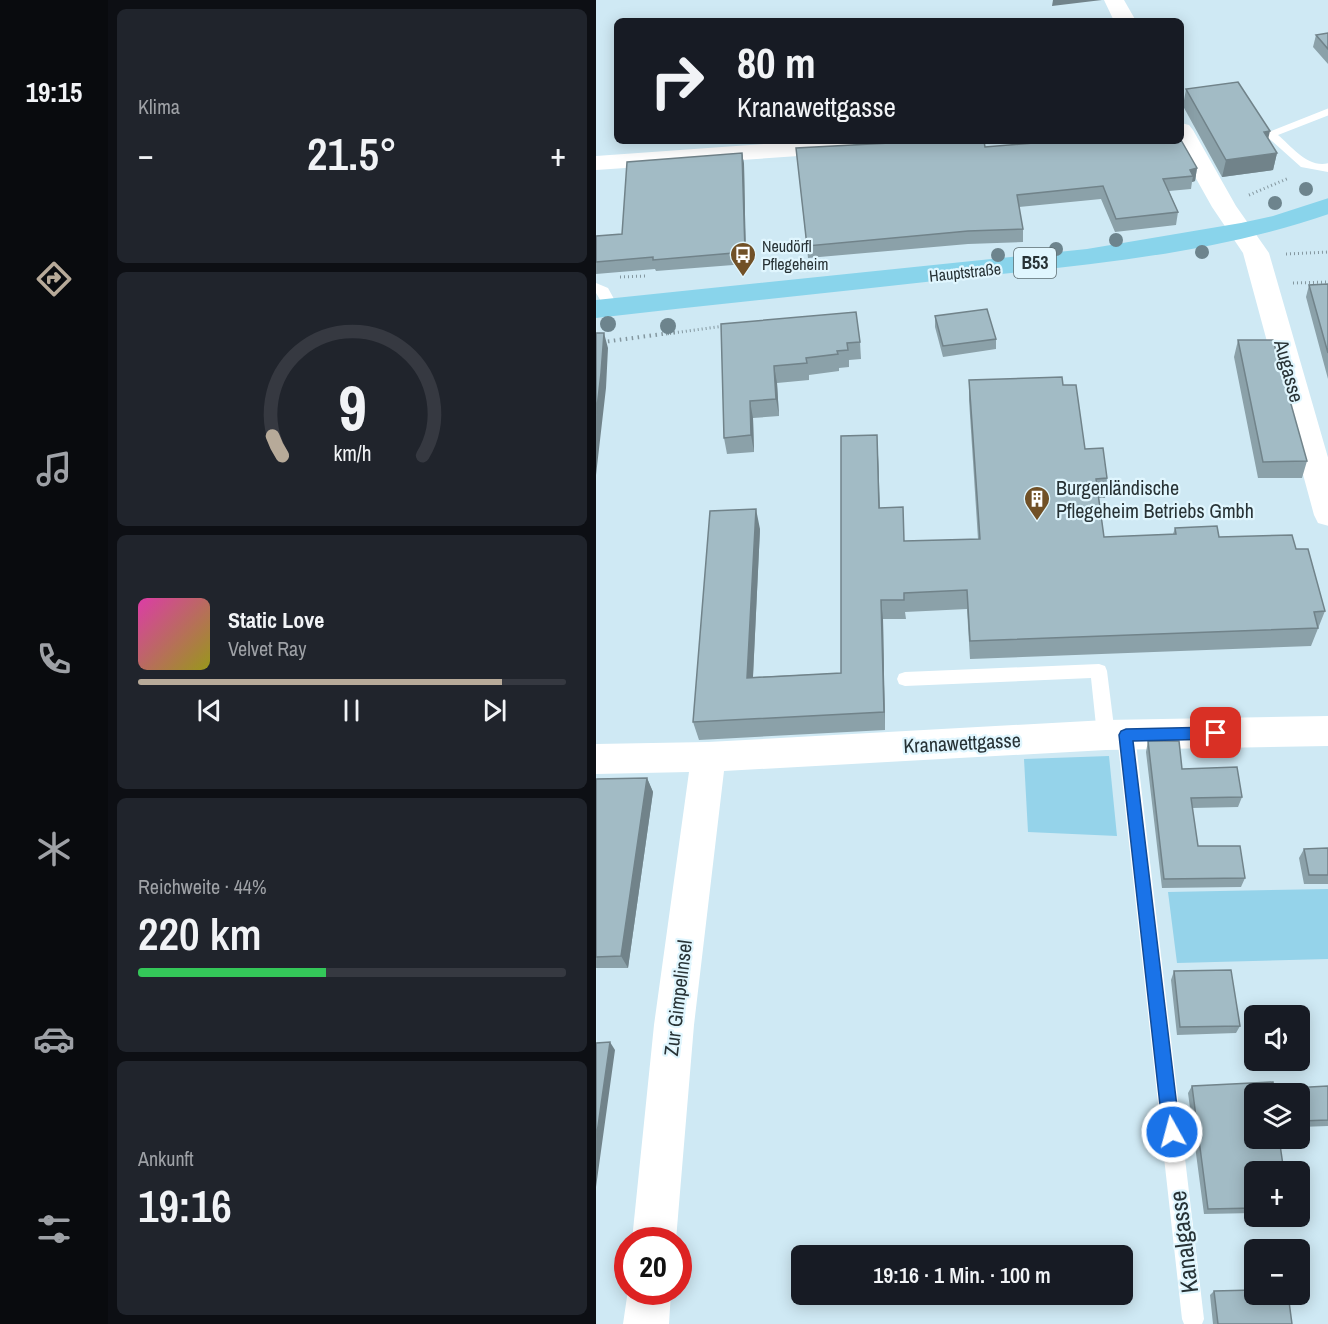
<!DOCTYPE html>
<html lang="de">
<meta charset="utf-8">
<style>
body{margin:0;font-family:"Archivo Narrow",sans-serif;background:#20242c;color:#f1f3f6;height:100vh;display:flex;flex-direction:column;font-size:22px;white-space:nowrap}
*{box-sizing:border-box;margin:0}
p{font-size:20px;color:#9ea1a6}
.icon{flex:none;width:33px;height:33px;fill:none;stroke:currentColor;stroke-width:2;stroke-linecap:round;stroke-linejoin:round}
.map{position:relative;flex:1;overflow:hidden}
.details{display:flex;flex-direction:column;gap:9px;padding:9px;background:#0d0f14;width:488px}
.details>*{flex:none}
.top-card{position:absolute;left:18px;top:18px;width:570px;height:126px;border-radius:9px;box-shadow:0 3px 15px #0003;background:#171b24;color:#f1f3f6;overflow:hidden}
.controls{position:absolute;left:648px;top:1005px;display:grid;gap:12px}
.controls a{display:grid;place-items:center;width:66px;height:66px;border-radius:9px;background:#171b24;box-shadow:0 3px 15px #0003;font-size:30px}
.speed{position:absolute;left:18px;top:1227px;display:flex;gap:12px;font-size:30px;font-weight:700;text-align:center}
.speed>*{display:grid;place-content:center;width:78px;height:78px;border-radius:50%;background:#171b24;box-shadow:0 3px 15px #0003;line-height:1}
.speed .limit{border:9px solid #d22;background:#fff;color:#111}
.pin{position:absolute;display:grid;place-items:center;width:51px;height:51px;color:#fff;margin:-26px;border-radius:12px;box-shadow:0 3px 9px #0006}
.me{position:absolute;width:66px;margin:-33px;rotate:353deg;stroke-linejoin:round;filter:drop-shadow(0 0 4px #0008)}
.turn{display:flex;align-items:center;gap:21px;height:126px;padding:0 24px;font-size:27px}
.turn .icon{width:78px;height:78px;stroke-width:2.5}
.turn b{display:block;font-size:42px;line-height:51px}
.big{font-size:45px;font-weight:600;line-height:1.1}
.details .tile{flex:1;display:flex;flex-direction:column;justify-content:center;gap:9px;min-width:0;padding:0 21px;border-radius:9px;background:#20242c}
.details .dial{align-items:center;gap:0}
.dial svg{height:156px;overflow:visible;fill:none;stroke:#363941;stroke-width:7;stroke-linecap:round;text-anchor:middle}
.dial text{fill:#f1f3f6;stroke:none}
.song{display:flex;align-items:center;gap:18px}
.cover{width:72px;height:72px;border-radius:9px;background:linear-gradient(135deg,hsl(320 70% 55%),hsl(60 70% 35%))}
.played{height:6px;border-radius:3px;background:linear-gradient(90deg,#b7aa99 85%,#363941 85%)}
.keys{display:flex;justify-content:space-around;direction:ltr}
.heat{display:flex;justify-content:space-between;align-items:center;font-size:33px;direction:ltr}
.charge{height:9px;border-radius:4px;background:linear-gradient(90deg,#34c759 44%,#363941 0)}
.trip{position:absolute;left:195px;top:1245px;width:342px;height:60px;border-radius:9px;background:#171b24;box-shadow:0 3px 15px #0003;font-weight:600;line-height:60px;text-align:center}
main{display:flex;flex:1;min-height:0}
.tab-bar{display:flex;flex-direction:column;width:108px;justify-content:space-around;align-items:center;background:#090b0e;color:#9ea1a6}
.tab-bar .icon{width:42px;height:42px}
.tab-bar .current{color:#b7aa99}
.tab-bar b{font-size:27px;color:#f1f3f6}
.map>svg:first-child{display:block}
</style>
<main>
<nav class="tab-bar">
<b>19:15</b>
<svg class="icon current" aria-label="directions" viewBox="0 0 24 24"><path d="M12 3l9 9-9 9-9-9zM9 14v-3h6M13 9l2 2-2 2"/></svg>
<svg class="icon" aria-label="music" viewBox="0 0 24 24"><path d="M9 18V5l10-2v13"/><circle cx="6" cy="18" r="3"/><circle cx="16" cy="16" r="3"/></svg>
<svg class="icon" aria-label="phone" viewBox="0 0 24 24"><path d="M5 4h4l2 5-3 2q2 4 5 5l2-3 5 2v4C11 20 4 13 5 4z"/></svg>
<svg class="icon" aria-label="climate" viewBox="0 0 24 24"><path d="M12 3v18M4 7l16 10M4 17L20 7"/></svg>
<svg class="icon" aria-label="car" viewBox="0 0 24 24"><path d="M5 17H2v-5l4-1 3-4h7l3 4 3 1v5h-3M9 17h6M6 11h13"/><circle cx="7" cy="17" r="2"/><circle cx="17" cy="17" r="2"/></svg>
<svg class="icon" aria-label="filters" viewBox="0 0 24 24"><path d="M4 7h16M4 17h16"/><circle cx="9" cy="7" r="2"/><circle cx="15" cy="17" r="2"/></svg>
</nav>
<section class="details">
<div class="tile"><p>Klima</p>
<div class="heat"><a>−</a><b class="big">21.5°</b><a>+</a></div>
</div>
<div class="tile dial"><svg viewBox="0 0 100 80">
<path d="M14 69A42 42 0 1 1 86 69"/>
<path d="M14 69A42 42 0 0 1 9 59" stroke="#b7aa99"/>
<text x="50" y="56" font-size="32" font-weight="700">9</text>
<text x="50" y="72" font-size="11">km/h</text>
</svg></div>
<div class="tile">
<div class="song"><i class="cover"></i><div><b>Static Love</b><p>Velvet Ray</p></div></div>
<div class="played"></div>
<div class="keys"><svg class="icon" aria-label="previous" viewBox="0 0 24 24"><path d="M18 5L8 12l10 7zM5 5v14"/></svg><svg class="icon" aria-label="pause" viewBox="0 0 24 24"><path d="M8 5v14M16 5v14"/></svg><svg class="icon" aria-label="next" viewBox="0 0 24 24"><path d="M6 5l10 7-10 7zM19 5v14"/></svg></div>
</div>
<div class="tile"><p>Reichweite · 44%</p><b class="big">220 km</b><div class="charge"></div></div>
<div class="tile"><p>Ankunft</p><b class="big">19:16</b></div>
</section>
<div class="map">
<svg width="733" height="1324" viewBox="0 0 733 1324">
<rect width="100%" height="100%" fill="#cfe9f4"/>
<!-- green -->
<path fill="#95d3ea" d="M513,756L521,836L432,832L428,759Z
M732,889V959L581,963L572,892Z"/>
<g fill="none" stroke-linecap="round" stroke-linejoin="round">
<!-- path-far1 -->
<path stroke="#84979f" stroke-width="3" stroke-dasharray="1 3" stroke-linecap="butt" d="M653,195L693,178
M690,254L733,252
M24,277L49,276
M697,283L733,282
M70,334L128,326"/>
<!-- path -->
<path stroke="#84979f" stroke-width="4" stroke-dasharray="1.5 4.5" stroke-linecap="butt" d="M0,343L81,332"/>
<!-- lane -->
<path fill="#fff" fill-rule="evenodd" d="M733,108V115L682,135C696,147 713,169 733,163L732,172L705,167L668,134Z
M0,283L12,288L23,308L21,311H11L0,293Z
M503,664L509,666L511,671L519,735L516,740L510,742L504,740L501,735L495,678L309,686L303,684L301,679L303,674L309,672Z
M530,728L536,730L539,735L608,1319L606,1324H588L586,1319L521,735L524,730Z"/>
<!-- street -->
<path fill="#fff" fill-rule="evenodd" d="M508,0H528L540,21H518Z
M585,123L593,125L597,130L640,206L673,253L733,461V526L722,523L718,515L647,253L616,207L579,141H585Z
M208,141H254L258,146L254,151L246,153L0,170V156Z
M733,716V746L510,750L128,771L98,1025L80,1240H36L58,1025L93,772L0,774V744L112,742L510,720Z
M32,1290L75,1292L73,1324H27Z"/>
<!-- primary -->
<path fill="#89d4eb" fill-rule="evenodd" d="M733,198V214C619,253 494,265 375,277C250,291 125,304 0,318V300L491,249L645,223L677,216Z"/>
</g>
<!-- trees -->
<g fill="#6d848d">
<circle cx="710" cy="189" r="7"/>
<circle cx="679" cy="203" r="7"/>
<circle cx="520" cy="240" r="7"/>
<circle cx="460" cy="249" r="7"/>
<circle cx="606" cy="252" r="7"/>
<circle cx="402" cy="255" r="7"/>
<circle cx="12" cy="324" r="8"/>
<circle cx="72" cy="326" r="8"/>
</g>
<!-- wall -->
<path fill="#8ba1a9" d="M732,33V64L717,47L720,35Z
M590,89L672,139L681,153L677,170L626,177L587,106Z
M481,142L601,168L599,181L596,182L595,189L573,191L582,212L580,225L519,232L505,199L423,207L427,229V242L372,244L212,258L200,148L389,147Z
M146,153L148,164L150,264L60,271L59,269L0,274V236L26,234Z
M732,284V379L710,297L713,285Z
M339,316L400,339V349L347,357L339,327Z
M125,324L264,342L265,359L253,360V367L243,368V371L213,375V380L181,383L183,416L157,418L158,452L131,454L128,438Z
M642,340L711,461L706,478H662L638,357Z
M373,380L467,385L489,449L511,478L509,498H503L508,537L577,534L579,528L623,537L700,549L729,611L715,646L374,659L371,609L309,612L310,619H287L289,730L103,740L97,722L164,529L157,677L245,673L282,455L284,508L309,541L382,539L373,400Z
M552,741L586,769L646,797L642,807L596,808L602,846L649,878L645,887L566,888L550,752Z
M51,778L57,792L32,968H0V779Z
M732,848V884H708L703,858L708,849Z
M578,971L644,1026L640,1033L581,1035L575,980Z
M596,1086L678,1089L732,1086V1126L704,1127V1094H658V1213L608,1214L592,1093Z
M618,1291L696,1324H617L614,1295Z"/>
<!-- shaded-wall -->
<path fill="#71838a" d="M457,0H506L456,6Z
M674,131L670,148L668,132Z
M146,153L148,164L150,264L149,252Z
M681,153L677,170L626,177L630,160Z
M601,168L599,181L596,182L597,176L594,170Z
M8,333L12,348L10,388L0,475V416Z
M178,366L181,383L183,416L180,399Z
M154,401L157,418L158,452L155,435Z
M281,435L282,455L284,527L283,508Z
M160,509L164,529L156,696L151,678Z
M285,600L287,619L289,730L288,712Z
M51,778L57,792L32,968L25,956Z
M14,1042L19,1050L0,1187V1140Z"/>
<!-- building -->
<path fill="#a2bbc5" stroke="#71838a" stroke-width="1.5" d="M732,33V49L720,35Z
M642,82L674,131L668,132L681,153L630,160L590,89Z
M585,140L601,168L594,170L597,176L567,179L582,212L520,219L507,186L421,195L427,229L372,231L211,246L200,148L332,141H388L389,147L461,141H585Z
M146,153L149,252L57,260V257L0,262V236L26,234L31,162Z
M732,284V353L713,285Z
M391,309L400,339L347,346L339,316Z
M260,312L264,342L251,343L252,350L241,351L242,354L210,358L211,363L178,366L180,399L154,401L155,435L128,438L125,324Z
M0,333H8L5,373L0,416Z
M642,340H677L711,461L667,462Z
M466,377L467,385H480L489,449L507,448L511,478L500,479L508,537L580,534L579,528L621,526L623,537L696,535L700,549H712L729,611L718,612L722,628L374,641L371,590L308,593V600H285L288,712L97,722L114,511L160,509L151,678L245,673V436L281,435L283,508L307,507L308,541L384,539L373,380Z
M552,741H583L586,769L641,767L646,797L595,798L602,846H644L649,878L568,879Z
M51,778L25,956L0,957V779Z
M732,848V875H713L708,849Z
M635,970L644,1026L584,1027L578,971Z
M14,1042L0,1140V1043Z
M677,1082L678,1089L732,1086V1120L704,1121V1094H658V1138H683L688,1172H658V1208L612,1209L596,1086Z
M658,1290V1294H692L696,1324H622L618,1291Z"/>
<!-- route -->
<path fill="#1a73e8" stroke="#114b97" stroke-width="1.5" d="M620,727L625,729L627,733L625,738L620,739L537,741L584,1132L582,1138L576,1141L569,1138L567,1132L523,735L525,731L530,729Z"/>
<!-- icons -->
<defs>
<symbol id="bus-pin" viewBox="-11 -11 22 30"><path d="M0 17L-7.5 6A9.5 9.5 0 1 1 7.5 6Z" fill="#715127" stroke="#e0f6fe"/><path d="M-5-6H5V4H4V6H2V4H-2V6H-4V4H-5ZM-3.5-4V0h7V-4ZM-3.5 1.2v1.5H-2V1.2ZM2 1.2v1.5H3.5V1.2Z" fill="#fff"/></symbol>
<symbol id="building-pin" viewBox="-11 -11 22 30"><path d="M0 17L-7.5 6A9.5 9.5 0 1 1 7.5 6Z" fill="#715127" stroke="#e0f6fe"/><path d="M-4-6H4V6H1V3H-1V6H-4ZM-2.5-4.3h1.7v1.8h-1.7ZM.8-4.3h1.7v1.8H.8ZM-2.5-1h1.7V.8h-1.7ZM.8-1h1.7V.8H.8Z" fill="#fff"/></symbol>
</defs>
<g fill-rule="evenodd">
<use href="#bus-pin" x="132" y="240" width="30" height="40"/>
<use href="#building-pin" x="426" y="484" width="30" height="40"/>
</g>
<g text-anchor="middle" stroke-width="4.5" stroke-linejoin="round" paint-order="stroke">
<!-- far-poi labels -->
<g font-size="16" fill="#273235" stroke="#e0f6fe" text-anchor="start">
<text x="166" y="252">Neudörfl<tspan x="166" dy="18">Pflegeheim</tspan></text>
</g>
<!-- far-street labels -->
<g font-size="16" fill="#273235" stroke="#e0f6fe">
<text transform="translate(369 272) rotate(-6)" y="6">Hauptstraße</text>
</g>
<!-- shield labels -->
<rect fill="#e0f6fe" stroke="#5e6d71" stroke-width="1.5" x="418" y="248" width="42" height="30" rx="4.5"/>
<g font-size="18" font-weight="bold" fill="#273235">
<text x="439" y="269">B53</text>
</g>
<!-- street labels -->
<g font-size="20" fill="#273235" stroke="#e0f6fe">
<text transform="translate(693 371) rotate(75)" y="7">Augasse</text>
<text transform="translate(366 743) rotate(-3)" y="7">Kranawettgasse</text>
<text transform="translate(82 998) rotate(-83)" y="7">Zur Gimpelinsel</text>
</g>
<!-- poi labels -->
<g font-size="20" fill="#273235" stroke="#e0f6fe" text-anchor="start">
<text x="460" y="495">Burgenländische<tspan x="460" dy="23">Pflegeheim Betriebs Gmbh</tspan></text>
</g>
<!-- near-street labels -->
<g font-size="24" fill="#273235" stroke="#e0f6fe">
<text transform="translate(588 1242) rotate(-97)" y="8">Kanalgasse</text>
</g>
</g>
</svg>
<div class="controls">
<a><svg class="icon" aria-label="sound" viewBox="0 0 24 24"><path d="M4 9h4l5-4v14l-5-4H4zM17 9q2 3 0 6"/></svg></a>
<a><svg class="icon" aria-label="layers" viewBox="0 0 24 24"><path d="M12 4l9 5-9 5-9-5zM3 14l9 5 9-5"/></svg></a>
<a>+</a>
<a>−</a>
</div>
<div class="speed"><div class="limit">20</div></div>
<div class="pin" style="left:620px;top:733px;background:#d93025"><svg class="icon" aria-label="arrive" viewBox="0 0 24 24"><path d="M6 21V4h12l-3 4 3 4H6"/></svg></div>
<svg class="me" style="left:576px;top:1132px" viewBox="-20 -20 40 40"><circle r="17" fill="#1a73e8" stroke="#fff" stroke-width="3"/><path d="M0-11L8 9 0 5-8 9z" fill="#fff"/></svg>
<div class="trip">19:16 · 1 Min. · 100 m</div>
<div class="top-card">
<div class="turn"><svg class="icon" aria-label="right" viewBox="0 0 24 24"><path d="M7 20v-9h11M14 6l5 5-5 5"/></svg><div><b>80 m</b>Kranawettgasse</div></div>
</div>
</div>
</main>
